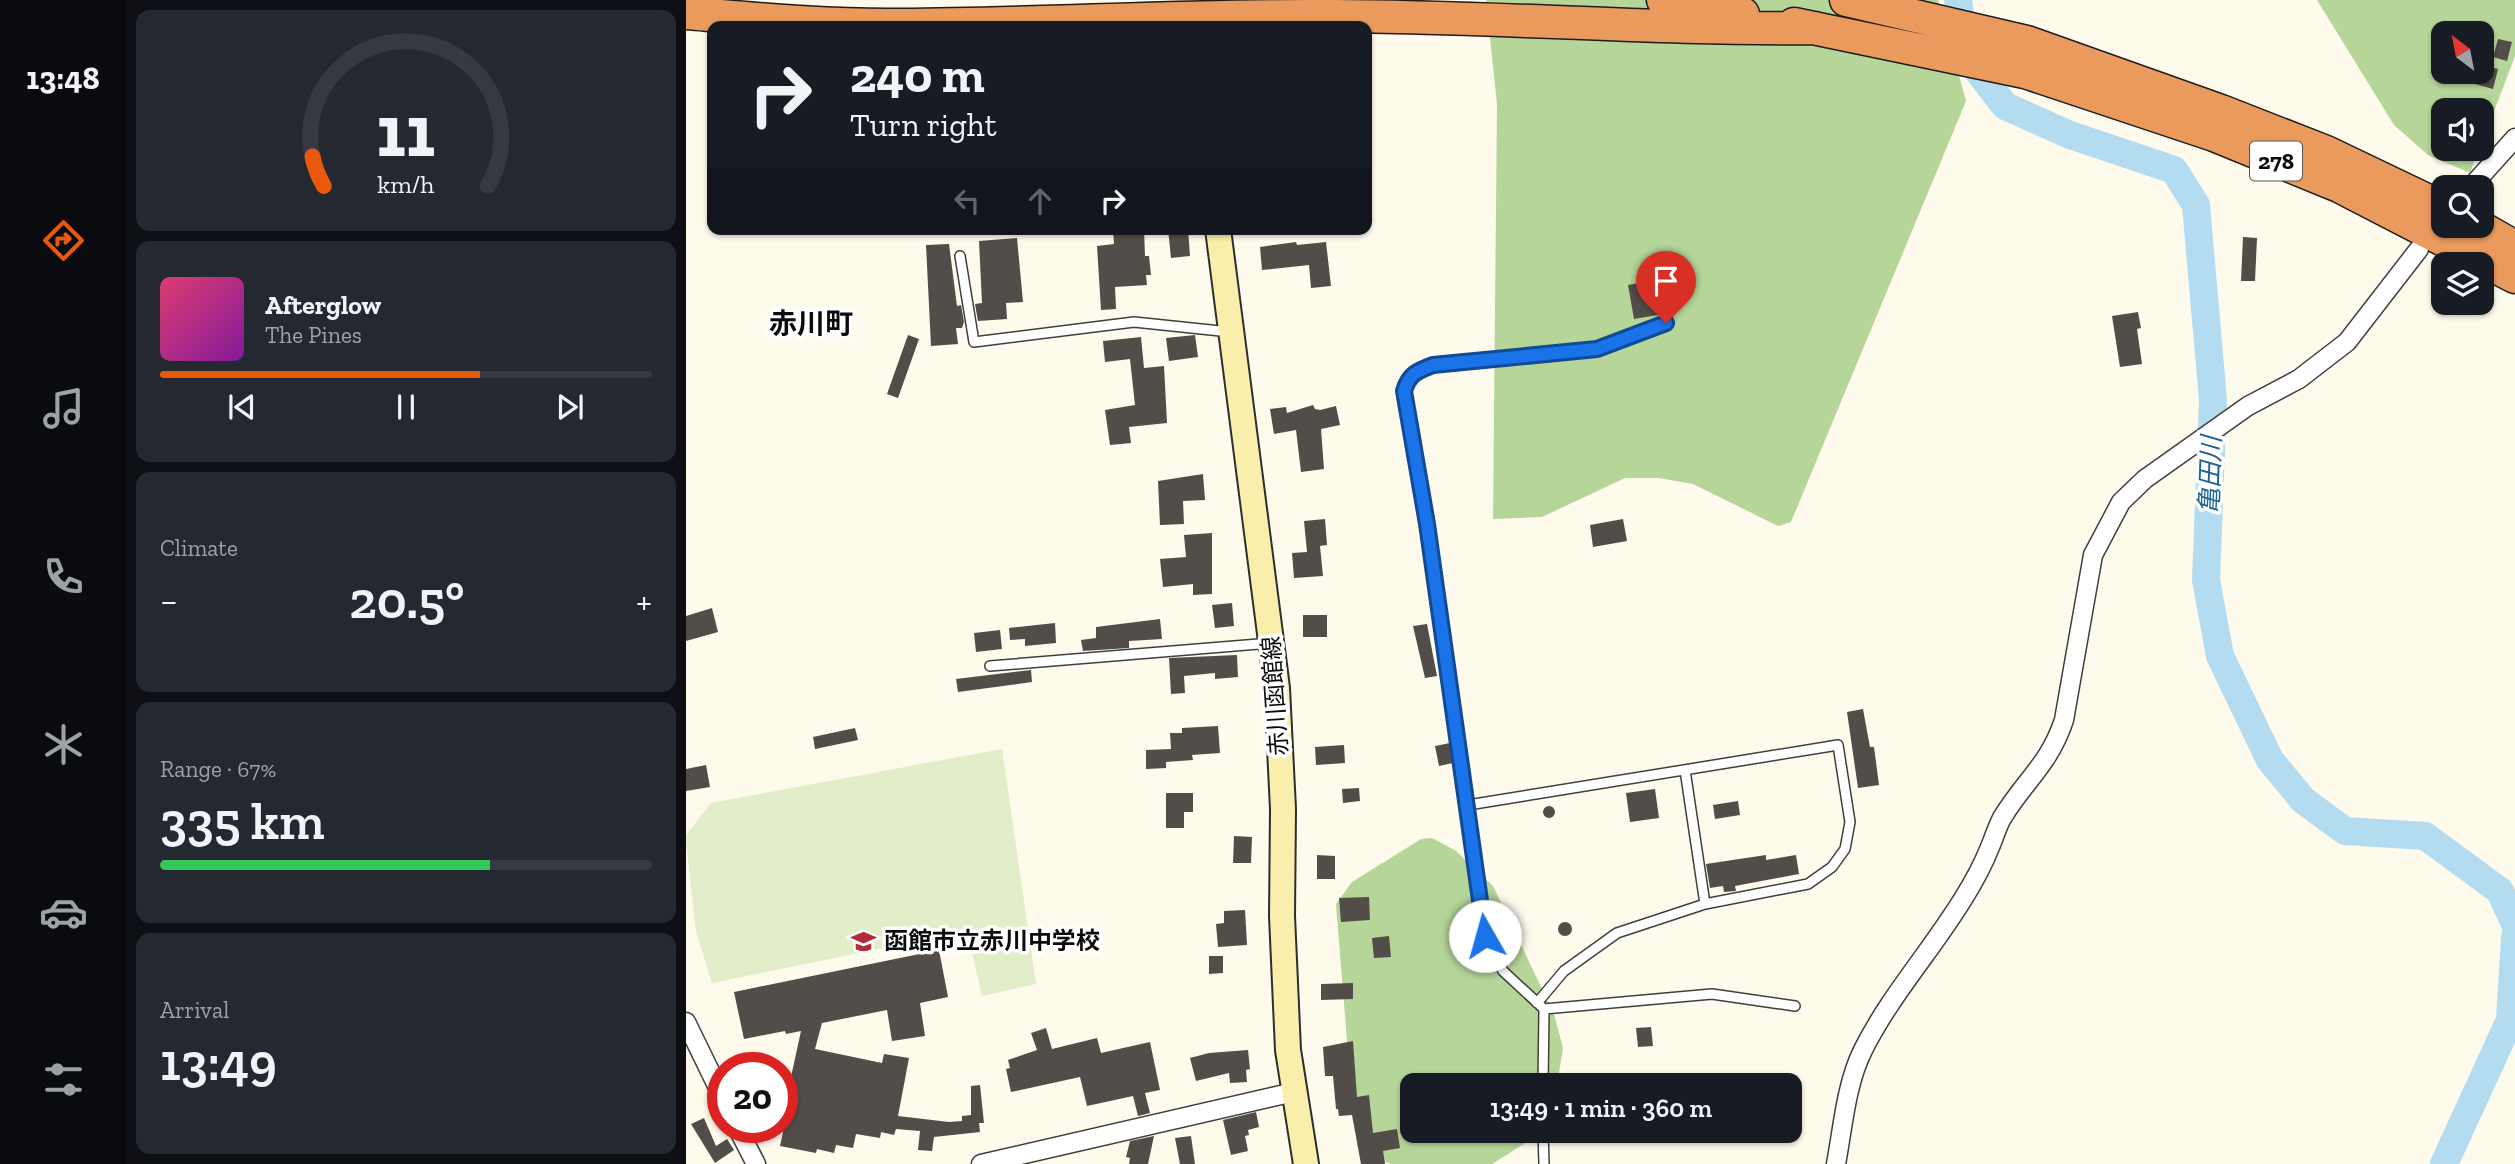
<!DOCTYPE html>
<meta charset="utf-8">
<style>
body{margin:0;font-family:"Zilla Slab","Noto Sans JP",serif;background:#242831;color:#f1f3f6;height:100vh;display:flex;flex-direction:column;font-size:26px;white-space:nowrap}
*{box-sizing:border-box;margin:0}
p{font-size:23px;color:#9ea1a6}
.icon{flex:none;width:38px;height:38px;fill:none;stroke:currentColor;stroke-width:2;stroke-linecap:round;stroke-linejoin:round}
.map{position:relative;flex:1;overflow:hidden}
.panel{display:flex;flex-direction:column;gap:10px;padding:10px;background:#0d0f14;width:560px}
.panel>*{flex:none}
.guide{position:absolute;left:21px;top:21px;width:665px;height:214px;border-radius:14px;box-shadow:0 2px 5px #0004;background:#171b24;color:#f1f3f6;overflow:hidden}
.needle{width:46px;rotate:328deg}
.buttons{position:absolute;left:1745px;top:21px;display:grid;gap:14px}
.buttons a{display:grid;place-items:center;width:63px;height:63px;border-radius:14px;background:#171b24;box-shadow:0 2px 5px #0004;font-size:35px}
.speed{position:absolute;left:21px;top:1052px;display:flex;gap:14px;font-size:35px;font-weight:700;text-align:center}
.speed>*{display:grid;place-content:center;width:91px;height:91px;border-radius:50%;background:#171b24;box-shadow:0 2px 5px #0004;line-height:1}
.speed .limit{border:10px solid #d22;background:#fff;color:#111}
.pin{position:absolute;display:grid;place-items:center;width:60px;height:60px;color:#fff;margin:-72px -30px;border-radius:50% 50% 50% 0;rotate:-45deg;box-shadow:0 0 7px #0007}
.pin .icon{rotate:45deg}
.me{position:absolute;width:77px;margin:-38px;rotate:353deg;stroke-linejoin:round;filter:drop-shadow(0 0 5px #0008)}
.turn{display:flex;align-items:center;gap:24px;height:147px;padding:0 28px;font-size:32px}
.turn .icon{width:91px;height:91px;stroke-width:2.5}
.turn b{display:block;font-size:49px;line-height:60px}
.lanes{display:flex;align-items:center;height:66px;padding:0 28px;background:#0003;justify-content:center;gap:35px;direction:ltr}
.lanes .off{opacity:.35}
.big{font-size:52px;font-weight:600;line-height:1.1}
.panel .card{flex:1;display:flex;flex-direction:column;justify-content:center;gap:10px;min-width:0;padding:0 24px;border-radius:14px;background:#242831}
.panel .dial{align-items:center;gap:0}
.dial svg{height:182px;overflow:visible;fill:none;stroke:#363941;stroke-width:7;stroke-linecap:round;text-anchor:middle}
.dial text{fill:#f1f3f6;stroke:none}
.song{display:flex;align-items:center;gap:21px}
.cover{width:84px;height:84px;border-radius:10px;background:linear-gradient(135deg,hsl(340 70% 55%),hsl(290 70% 35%))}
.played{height:7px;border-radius:4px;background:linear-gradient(90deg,#ea580c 65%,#363941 65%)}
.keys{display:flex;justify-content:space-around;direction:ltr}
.heat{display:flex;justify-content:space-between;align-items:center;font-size:38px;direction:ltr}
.charge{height:10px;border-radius:5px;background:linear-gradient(90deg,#34c759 67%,#363941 0)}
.trip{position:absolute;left:714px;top:1073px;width:402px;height:70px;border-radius:14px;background:#171b24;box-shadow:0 2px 5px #0004;font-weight:600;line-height:70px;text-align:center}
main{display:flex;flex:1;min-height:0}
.tabs{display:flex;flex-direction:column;width:126px;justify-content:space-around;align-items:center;background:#090b0e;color:#9ea1a6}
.tabs .icon{width:49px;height:49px}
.tabs .selected{color:#ea580c}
.tabs b{font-size:32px;color:#f1f3f6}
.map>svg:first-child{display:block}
</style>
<main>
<nav class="tabs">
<b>13:48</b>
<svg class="icon selected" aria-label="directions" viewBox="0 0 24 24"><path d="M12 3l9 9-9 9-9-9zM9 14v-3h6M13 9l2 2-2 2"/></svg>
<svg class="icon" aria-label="music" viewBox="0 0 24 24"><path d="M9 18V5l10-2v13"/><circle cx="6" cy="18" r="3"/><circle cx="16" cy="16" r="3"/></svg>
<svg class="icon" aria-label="phone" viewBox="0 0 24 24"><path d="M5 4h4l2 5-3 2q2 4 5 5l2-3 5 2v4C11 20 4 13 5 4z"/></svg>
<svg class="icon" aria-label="climate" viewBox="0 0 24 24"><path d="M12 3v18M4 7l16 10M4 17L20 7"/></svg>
<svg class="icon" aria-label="car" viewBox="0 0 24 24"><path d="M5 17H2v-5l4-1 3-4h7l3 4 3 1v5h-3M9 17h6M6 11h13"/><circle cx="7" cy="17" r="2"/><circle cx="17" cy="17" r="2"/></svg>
<svg class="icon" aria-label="filters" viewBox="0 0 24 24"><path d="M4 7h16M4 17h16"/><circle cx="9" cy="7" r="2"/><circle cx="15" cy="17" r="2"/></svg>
</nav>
<section class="panel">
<div class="card dial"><svg viewBox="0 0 100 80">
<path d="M14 69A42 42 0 1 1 86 69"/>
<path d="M14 69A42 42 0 0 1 9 56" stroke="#ea580c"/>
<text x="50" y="56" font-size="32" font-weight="700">11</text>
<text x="50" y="72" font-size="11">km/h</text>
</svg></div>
<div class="card">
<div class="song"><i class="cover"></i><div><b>Afterglow</b><p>The Pines</p></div></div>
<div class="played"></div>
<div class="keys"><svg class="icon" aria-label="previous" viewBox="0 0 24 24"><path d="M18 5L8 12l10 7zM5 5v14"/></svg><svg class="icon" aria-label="pause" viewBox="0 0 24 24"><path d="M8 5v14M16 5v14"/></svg><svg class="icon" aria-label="next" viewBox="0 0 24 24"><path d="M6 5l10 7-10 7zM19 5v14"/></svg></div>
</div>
<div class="card"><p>Climate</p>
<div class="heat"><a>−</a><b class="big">20.5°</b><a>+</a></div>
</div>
<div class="card"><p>Range · 67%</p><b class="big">335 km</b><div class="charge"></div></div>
<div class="card"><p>Arrival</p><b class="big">13:49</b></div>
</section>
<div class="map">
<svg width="1829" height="1164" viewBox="0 0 1829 1164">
<rect width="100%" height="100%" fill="#fefaec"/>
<!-- forest -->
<path fill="#b5d599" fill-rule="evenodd" d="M800,0H1252L1280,101L1105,522L1092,526L1007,484L973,478H939L856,517L807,519L811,104Z
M1631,0H1829V56L1796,143V110H1757V149H1793L1784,173L1742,155L1708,125ZM1757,33H1796V72H1757Z
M746,838L770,851L807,886L868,1014L877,1048L871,1085H726V1130L858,1131L806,1164H705L696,1161L667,1115L650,904L666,882L735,839Z"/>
<!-- pitch -->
<path fill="#e2edc9" d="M316,749L350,984L296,996L281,931L26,983L10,931L0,841V835L25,803Z"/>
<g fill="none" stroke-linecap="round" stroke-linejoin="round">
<!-- river -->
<path stroke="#b4dcf1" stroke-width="28" d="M1272,0L1277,36L1284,56L1292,71L1319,106L1384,135L1488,170L1510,205L1527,400L1520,580L1534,656L1584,760L1617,800L1659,831L1739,836L1814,891L1829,924
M1758,1164L1824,1020L1829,937"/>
</g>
<!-- building -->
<path fill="#534d49" d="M1812,39L1826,42L1821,61L1807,57Z
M1796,65L1812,69L1807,89L1760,76L1761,72H1796Z
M427,229H458L459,256H463L465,275H460L461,285L429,287L430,309L415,310L411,246L428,244Z
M482,229H502L504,256L485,258Z
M1557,237L1571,238L1569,281H1555Z
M331,238L337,302L320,303L321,319L292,321L289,304L296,303L293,241Z
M610,242L611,245L640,242L645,286L625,288L623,265L576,270L574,247Z
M263,244L271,306L275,305L278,322L276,328H270L272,344L245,346L240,245Z
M980,278L983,294L975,296L978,314L948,319L942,285Z
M1452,312L1455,328L1451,329L1456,364L1434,367L1426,316Z
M222,335L233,339L212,398L201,394Z
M509,335L512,357L483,361L480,338Z
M455,337L458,368L478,366L481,423L443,427L445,443L424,445L419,410L449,405L444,359L419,362L417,341Z
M627,405L629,409L634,410L650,406L654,425L635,429L638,469L615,472L610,430L588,434L584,409L600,407L601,413Z
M517,474L519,500L497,501L498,524L474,525L472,481Z
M639,519L641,545L634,546L637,576L608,578L606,553L621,552L618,521Z
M937,519L941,541L907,547L904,525Z
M526,533V594L507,595V584L477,587L474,559L500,557L498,535Z
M546,603L548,626L529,628L526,605Z
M26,608L32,632L0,641V616Z
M617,615H641V637H617Z
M474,619L476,639L443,641V648L397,651L395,640L410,638V627Z
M369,623L370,643L339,646V639L324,640L323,628Z
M741,624L751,676L739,678L727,626Z
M314,630L316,649L290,652L288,633Z
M551,655L552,677L529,679V673L498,676L499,693L485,694L483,658Z
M345,670L346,682L272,692L270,679Z
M1177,709L1184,747H1188L1193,785L1172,788L1161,712Z
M532,726L534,753L506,755L507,760L480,762V768L460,769V750L485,749L484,733H496V728Z
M169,728L172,740L129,749L127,737Z
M764,743L767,763L753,766L749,746Z
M658,745L659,763L630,765L629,747Z
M20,765L24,787L0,791V769Z
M673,788L674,801L657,803L656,789Z
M969,789L973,818L944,822L940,793Z
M480,793H507V812H498V828H480Z
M1052,801L1054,815L1029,819L1027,805Z
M857 812a6 6 0 1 1 12 0a6 6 0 1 1-12 0Z
M548,836L566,837L565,863H547Z
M631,855L649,856V879H631Z
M1080,855V860L1110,855L1113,874L1049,886L1050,891L1038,892L1037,886L1024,888L1020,864Z
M683,897L684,920L655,922L653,898Z
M559,910L561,945L532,947L530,924L538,923V911Z
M872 929a7 7 0 1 1 14 0a7 7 0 1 1-14 0Z
M703,936L705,957L688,958L686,938Z
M253,950L262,997L234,1003L239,1036L206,1041L201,1010L136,1023L129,1049L196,1063L198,1054L223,1058L212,1116L263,1122L276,1121V1116L285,1115V1086L294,1085L298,1123H293L294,1132L248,1137L246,1151L232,1150L234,1131L210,1129L208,1135L195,1132L194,1138L170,1134L167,1148L150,1145L148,1153L131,1149L130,1153L94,1146L97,1132H93L115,1031L100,1034L99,1031L58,1039L48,992Z
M523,956H537V973L523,974Z
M667,983V999L635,1000V984Z
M965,1027L967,1046L952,1047L950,1028Z
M360,1028L366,1049L411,1038L415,1053L464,1042L474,1090L459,1093L464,1113L452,1116L447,1096L401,1106L394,1077L325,1092L320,1069L324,1068L322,1060L351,1050L345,1033Z
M667,1041L671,1097L683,1095L687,1133L711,1129L714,1148L697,1151L699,1164H675L666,1115L653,1116L652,1109H650L647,1076H639L637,1047Z
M562,1050L564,1069L560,1070L561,1082L544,1083L543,1073L510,1081L504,1058L523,1053Z
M570,1112L573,1127L562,1130L563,1135L559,1136L562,1151L545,1155L537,1120Z
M18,1118L30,1146L41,1139L48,1150L29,1163L5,1124Z
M468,1136L462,1164H443L444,1158L440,1157L444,1141Z
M505,1136L509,1164H494L489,1138Z"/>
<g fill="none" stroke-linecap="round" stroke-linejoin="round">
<defs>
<path id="lane" d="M274,256L288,342L448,322L544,332
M304,666L585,643
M999,770L1019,904
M782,805L1152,745L1164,822L1159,849L1146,867L1122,884L1019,904L931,933L878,971L851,1003
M858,1009L817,971L799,936L741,524L718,391C724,374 731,371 747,365L911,349L980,323
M857,1085L858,1009L1026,994L1109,1006
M857,1130L858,1164"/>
<path id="street" d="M1785,187L1829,138
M0,1022L37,1098
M51,1127L70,1164
M295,1164L608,1092
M1150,1164C1157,1127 1160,1084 1177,1050C1204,996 1245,951 1277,899C1287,883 1297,865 1304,847C1308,838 1311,827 1316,818C1339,780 1363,765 1378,720L1407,555L1435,502L1459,479L1562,406L1613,379L1661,342L1733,249"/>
<path id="secondary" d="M532,229L591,688L597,809L596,916L602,1050L620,1164"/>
<path id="highway" d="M977,0L1057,14
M1160,0L1341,42L1535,111L1640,152L1757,208
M0,13C71,19 144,26 215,25C352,24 488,16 624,16C792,15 961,30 1129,28
M1108,24L1339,72L1528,135L1653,186L1829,277
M1792,226L1829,247"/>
</defs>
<!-- lane casing -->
<use href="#lane" stroke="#3f3f3f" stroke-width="12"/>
<!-- street casing -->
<use href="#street" stroke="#3f3f3f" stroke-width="21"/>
<!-- secondary casing -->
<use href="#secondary" stroke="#2e2e2e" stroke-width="28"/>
<!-- highway casing -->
<use href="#highway" stroke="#1d1d1d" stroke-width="35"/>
<!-- lane -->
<use href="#lane" stroke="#fff" stroke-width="9"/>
<!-- street -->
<use href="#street" stroke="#fff" stroke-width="18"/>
<!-- secondary -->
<use href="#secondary" stroke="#f9eeab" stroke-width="24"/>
<!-- highway -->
<use href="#highway" stroke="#ea9a5d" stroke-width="32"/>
</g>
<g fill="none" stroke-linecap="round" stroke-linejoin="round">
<defs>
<path id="route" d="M799,936L741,524L718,391C723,374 731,371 747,365L911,349L980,323"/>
</defs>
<!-- route casing -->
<use href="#route" stroke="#114b97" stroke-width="18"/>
<!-- route -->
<use href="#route" stroke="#1a73e8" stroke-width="12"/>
</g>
<!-- icons -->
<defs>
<symbol id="school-bare" viewBox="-9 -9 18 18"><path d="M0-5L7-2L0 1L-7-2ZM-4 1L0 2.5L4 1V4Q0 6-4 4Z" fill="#b12e38" stroke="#fff" stroke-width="2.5" paint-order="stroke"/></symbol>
</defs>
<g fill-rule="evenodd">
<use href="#school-bare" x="160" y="924" width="35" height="35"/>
</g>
<g text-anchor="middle" stroke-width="7" stroke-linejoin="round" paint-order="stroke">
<!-- shield labels -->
<rect fill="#fff" stroke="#555" stroke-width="2" x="1564" y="141.5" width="52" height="39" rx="5"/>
<g font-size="23" font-weight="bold" fill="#0c0c0c">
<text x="1590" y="169">278</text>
</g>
<!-- street labels -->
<g font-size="24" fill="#0c0c0c" stroke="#fff">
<text transform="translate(589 696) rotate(-94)" y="8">赤川函館線</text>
</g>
<!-- poi labels -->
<g font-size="24" font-weight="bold" fill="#0c0c0c" stroke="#fff" text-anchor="start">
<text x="198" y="949">函館市立赤川中学校</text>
</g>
<!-- water labels -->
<g font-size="26" font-style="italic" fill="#1f6494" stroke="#fff">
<text transform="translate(1524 475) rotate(-88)" y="9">亀田川</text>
</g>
<!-- quarter labels -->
<g font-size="28" font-weight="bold" fill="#0c0c0c" stroke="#fff">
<text x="125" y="333">赤川町</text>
</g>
</g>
</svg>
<div class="buttons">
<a><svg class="needle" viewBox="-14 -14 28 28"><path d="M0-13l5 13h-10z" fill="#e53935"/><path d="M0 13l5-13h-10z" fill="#9ea1a6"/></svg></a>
<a><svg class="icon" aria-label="sound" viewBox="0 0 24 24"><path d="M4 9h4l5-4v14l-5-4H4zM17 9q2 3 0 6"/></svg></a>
<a><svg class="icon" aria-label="search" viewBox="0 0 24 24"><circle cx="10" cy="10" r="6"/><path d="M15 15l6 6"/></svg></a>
<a><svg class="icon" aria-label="layers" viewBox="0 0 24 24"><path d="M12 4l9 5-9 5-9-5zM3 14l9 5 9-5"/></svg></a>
</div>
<div class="speed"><div class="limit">20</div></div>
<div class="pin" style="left:980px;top:323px;background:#d93025"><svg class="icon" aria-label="arrive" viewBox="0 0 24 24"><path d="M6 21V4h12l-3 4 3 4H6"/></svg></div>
<svg class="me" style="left:799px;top:936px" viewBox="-20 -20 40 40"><circle r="19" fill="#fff"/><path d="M0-13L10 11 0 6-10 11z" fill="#1a73e8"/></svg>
<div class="trip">13:49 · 1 min · 360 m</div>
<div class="guide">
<div class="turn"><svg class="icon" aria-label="right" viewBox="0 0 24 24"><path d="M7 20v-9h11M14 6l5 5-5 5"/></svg><div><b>240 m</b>Turn right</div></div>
<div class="lanes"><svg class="icon off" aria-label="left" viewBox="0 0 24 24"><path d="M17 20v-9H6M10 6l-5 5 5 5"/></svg><svg class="icon off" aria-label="ahead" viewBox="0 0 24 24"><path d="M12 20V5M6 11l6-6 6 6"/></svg><svg class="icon" aria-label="right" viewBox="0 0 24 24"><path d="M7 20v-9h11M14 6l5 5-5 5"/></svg></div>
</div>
</div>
</main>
